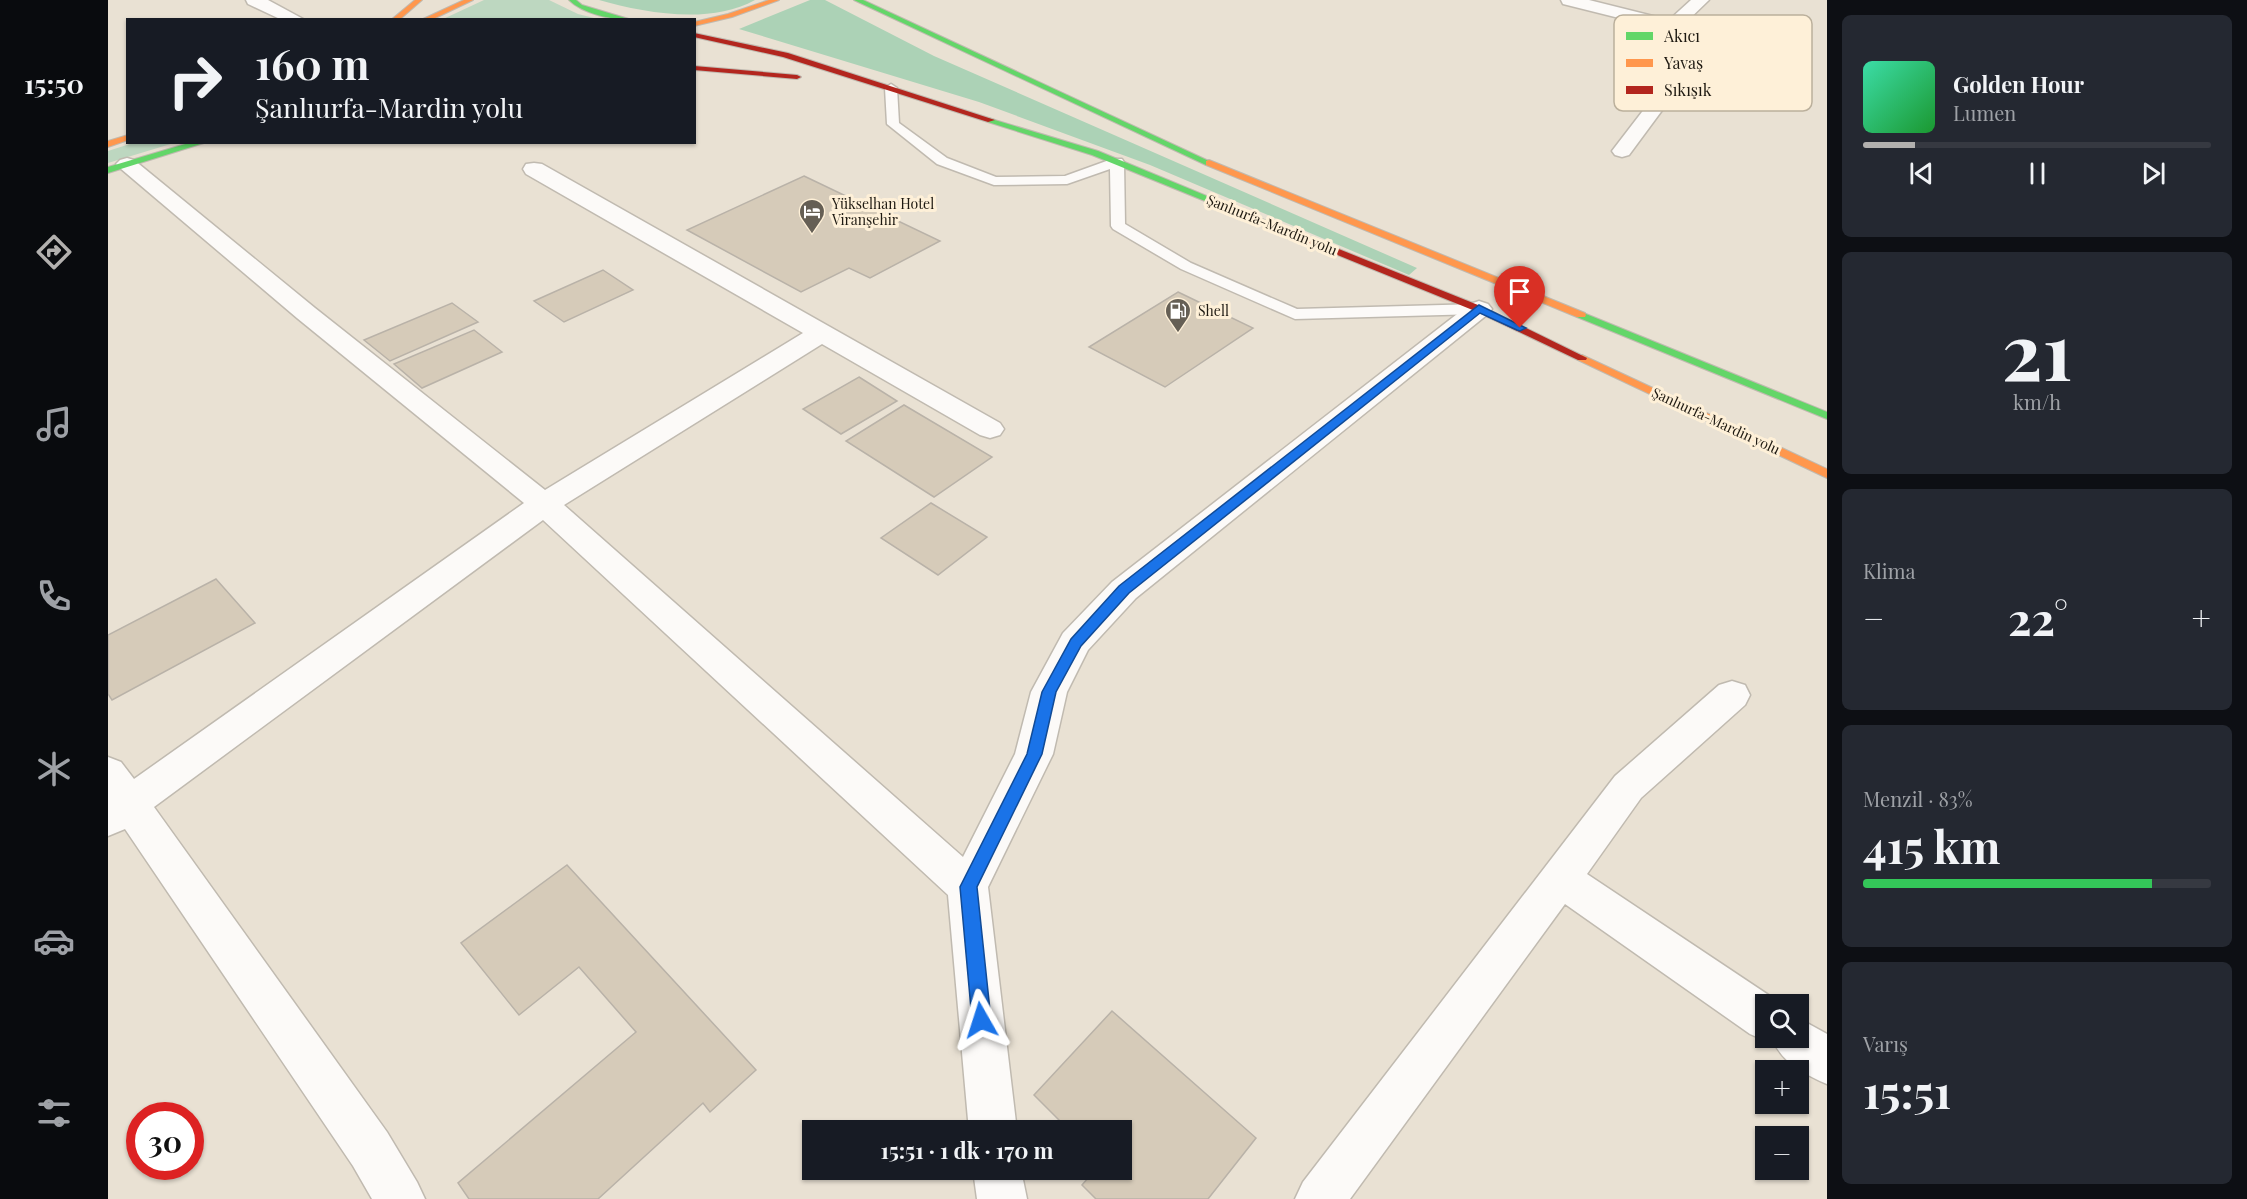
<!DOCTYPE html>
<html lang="tr">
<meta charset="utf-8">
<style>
body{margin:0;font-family:"Playfair Display",serif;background:#242831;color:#f1f3f6;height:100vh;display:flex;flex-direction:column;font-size:22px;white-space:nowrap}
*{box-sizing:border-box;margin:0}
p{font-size:20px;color:#9ea1a6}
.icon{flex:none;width:33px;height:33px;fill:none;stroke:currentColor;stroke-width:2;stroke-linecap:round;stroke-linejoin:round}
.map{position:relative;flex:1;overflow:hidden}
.drawer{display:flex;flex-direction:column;gap:15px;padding:15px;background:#0d0f14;width:420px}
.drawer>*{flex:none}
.guide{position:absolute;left:18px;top:18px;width:570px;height:126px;border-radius:0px;box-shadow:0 2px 4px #0004;background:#171b24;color:#f1f3f6;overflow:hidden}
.controls{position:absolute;left:1647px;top:994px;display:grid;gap:12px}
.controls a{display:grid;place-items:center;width:54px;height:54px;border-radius:0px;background:#171b24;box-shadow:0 2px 4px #0004;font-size:30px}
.speed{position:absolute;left:18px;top:1102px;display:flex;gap:12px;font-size:30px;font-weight:700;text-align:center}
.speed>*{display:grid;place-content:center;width:78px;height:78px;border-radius:50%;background:#171b24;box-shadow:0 2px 4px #0004;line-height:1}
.speed .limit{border:9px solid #d22;background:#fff;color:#111}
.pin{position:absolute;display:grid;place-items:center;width:51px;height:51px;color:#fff;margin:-62px -26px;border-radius:50% 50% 50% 0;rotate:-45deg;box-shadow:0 0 6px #0007}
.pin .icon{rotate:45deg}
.me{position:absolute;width:66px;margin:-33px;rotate:354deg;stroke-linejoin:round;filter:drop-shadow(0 0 4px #0008)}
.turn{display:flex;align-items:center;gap:21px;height:126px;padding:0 30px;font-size:27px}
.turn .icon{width:78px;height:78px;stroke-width:2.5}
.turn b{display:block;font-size:42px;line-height:51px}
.big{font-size:45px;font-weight:700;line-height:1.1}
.drawer .card{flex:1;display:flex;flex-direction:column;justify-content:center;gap:9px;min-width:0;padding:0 21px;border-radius:9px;background:#242831}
.drawer .dial{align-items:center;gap:0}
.dial b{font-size:78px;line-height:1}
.song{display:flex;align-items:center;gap:18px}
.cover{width:72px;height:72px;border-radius:9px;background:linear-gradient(135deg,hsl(160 70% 55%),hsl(130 70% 35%))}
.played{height:6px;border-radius:3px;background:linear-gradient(90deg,#b2b0ae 15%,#363941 15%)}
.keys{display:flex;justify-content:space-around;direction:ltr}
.heat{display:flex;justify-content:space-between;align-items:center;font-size:33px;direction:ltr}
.charge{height:9px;border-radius:4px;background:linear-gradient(90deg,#34c759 83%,#363941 0)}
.trip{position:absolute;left:694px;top:1120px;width:330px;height:60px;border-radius:0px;background:#171b24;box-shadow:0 2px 4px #0004;font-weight:700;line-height:60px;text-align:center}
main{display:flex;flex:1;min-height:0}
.tab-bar{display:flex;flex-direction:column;width:108px;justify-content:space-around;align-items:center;background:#090b0e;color:#9ea1a6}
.tab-bar .icon{width:42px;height:42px}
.tab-bar .active{color:#b2b0ae}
.tab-bar b{font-size:27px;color:#f1f3f6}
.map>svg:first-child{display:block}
</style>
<main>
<nav class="tab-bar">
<b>15:50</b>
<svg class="icon active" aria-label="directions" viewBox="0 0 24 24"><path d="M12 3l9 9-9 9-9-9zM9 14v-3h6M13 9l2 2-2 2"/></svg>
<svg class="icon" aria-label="music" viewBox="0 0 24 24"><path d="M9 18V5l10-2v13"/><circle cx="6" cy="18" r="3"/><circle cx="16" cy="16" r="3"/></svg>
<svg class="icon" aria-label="phone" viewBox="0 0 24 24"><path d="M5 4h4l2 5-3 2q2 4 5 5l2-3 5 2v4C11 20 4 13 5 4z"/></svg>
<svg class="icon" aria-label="climate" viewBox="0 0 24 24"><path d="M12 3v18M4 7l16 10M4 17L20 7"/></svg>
<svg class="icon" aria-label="car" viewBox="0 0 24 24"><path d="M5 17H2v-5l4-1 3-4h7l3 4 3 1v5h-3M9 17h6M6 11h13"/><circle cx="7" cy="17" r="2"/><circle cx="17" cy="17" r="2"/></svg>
<svg class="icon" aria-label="filters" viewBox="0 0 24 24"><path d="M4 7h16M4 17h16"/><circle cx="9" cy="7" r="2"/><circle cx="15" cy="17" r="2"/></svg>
</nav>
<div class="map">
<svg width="1719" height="1199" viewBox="0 0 1719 1199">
<rect width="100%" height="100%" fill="#e9e1d3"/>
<!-- green -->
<path fill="#bdd7c0" d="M376,0H441L470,14L490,19L333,20Z
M25,143V142L66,143L0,163V151Z"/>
<!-- forest -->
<path fill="#acd2b6" d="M491,0H647C602,25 537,13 491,0Z
M702,0H717L826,56L1309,268L1301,275L1042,165L871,102L631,29Z"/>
<!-- building -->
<path fill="#d6cbb9" stroke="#b9b2a8" stroke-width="1.5" d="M696,176L832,241L762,278L741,268L693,292L579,230Z
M495,270L525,290L456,322L426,301Z
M1070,292L1145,328L1057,387L981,347Z
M344,303L370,322L282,361L256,340Z
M366,330L394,352L314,388L286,364Z
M751,377L789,401L733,434L695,409Z
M796,405L884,457L826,497L738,441Z
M823,503L879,537L830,575L773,538Z
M108,579L147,623L4,700L0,694V635Z
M459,865L648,1070L602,1112L595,1103L490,1199H361L350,1183L528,1032L471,967L411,1015L353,943Z
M1004,1011L1148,1138L1100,1199H988L974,1185L987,1170H1014V1131H962L926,1095Z"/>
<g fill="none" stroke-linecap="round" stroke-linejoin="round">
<defs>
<path id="lane" d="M783,84L789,88L791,123L839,158L888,177L957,176L1004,159H1014L1016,162L1017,224L1083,263L1189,309L1371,304L1379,309L1371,314L1187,319L1073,269L1005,229L1003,226L1002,169L959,184L886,185L829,164L779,124L777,88Z"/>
<path id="street" d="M138,0H160L197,20H174L140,4Z
M1453,0H1481L1561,20L1583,0H1601L1573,27L1575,82L1521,155L1514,157L1507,155L1504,151L1557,82L1555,29L1455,4Z
M19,158L26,160L207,308L437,490L695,333L418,174L415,169L418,164L426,163L434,164L892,423L896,429L892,435L882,438L872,435L714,344L456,505L855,857L907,754L923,692L955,633L1004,582L1362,304L1371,301L1380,304L1384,309L1380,314L1028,598L980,650L959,692L945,754L880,887L909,1131H861L840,895L435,520L46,807L279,1132L309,1182L317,1199H264L245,1166L17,829L0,836V757L13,762L26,779L416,503L189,318L12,168L8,164L12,160Z
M1624,681L1637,685L1642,695L1637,705L1533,798L1479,874L1674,1004L1658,1005V1038H1690V1018L1719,1034V1084C1696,1074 1673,1062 1664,1038L1658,1041L1642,1034L1457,904L1242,1199H1187L1195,1182L1507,776L1611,685Z
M865,1170H913L919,1199H869Z"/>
<path id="fast" d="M461,0H468L474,5L524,20C505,20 475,14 461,0Z
M746,0H755L1105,163L1098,165Z
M880,118L990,151L1176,228L1168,230L984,155L880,122Z
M84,142H99L0,173V167Z
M1473,312L1719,412V419L1469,317V313Z"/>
<path id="slow" d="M307,0H314L291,20H283Z
M356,0H365L323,20H313Z
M661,0H671L624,17L586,26V22L620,14Z
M20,135V140L0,147V141Z
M1101,160L1477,313L1478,315L1477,317H1469L1098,165V161Z
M1474,355L1719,469V478L1470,360L1469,358Z"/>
<path id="jam" d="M586,33L680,53L887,120L880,122L675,57L586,37Z
M586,66L689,75L693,77L689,79L586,70Z
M1171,225L1375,307L1479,358L1478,360H1470L1367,311L1168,230L1166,228Z"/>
</defs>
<!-- lane casing -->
<use href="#lane" stroke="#c0bab0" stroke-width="3"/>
<!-- street casing -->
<use href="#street" stroke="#c0bab0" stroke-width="3"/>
<!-- fast casing -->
<use href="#fast" stroke="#c0bab0" stroke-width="2"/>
<!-- slow casing -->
<use href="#slow" stroke="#c0bab0" stroke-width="2"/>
<!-- jam casing -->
<use href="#jam" stroke="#c0bab0" stroke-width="2"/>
<!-- lane -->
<use href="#lane" fill="#fcfaf8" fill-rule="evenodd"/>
<!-- street -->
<use href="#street" fill="#fcfaf8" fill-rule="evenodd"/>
<!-- fast -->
<use href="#fast" fill="#63d668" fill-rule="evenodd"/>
<!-- slow -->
<use href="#slow" fill="#ff974d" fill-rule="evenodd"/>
<!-- jam -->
<use href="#jam" fill="#b3261e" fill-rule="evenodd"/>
</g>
<!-- route -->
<path fill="#1a73e8" stroke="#114b97" stroke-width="1.5" d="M1371,305L1418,328L1412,331L1409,330L1372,313L1021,593L973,646L948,692L934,754L869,887L883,1020L880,1026L873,1029L867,1026L864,1020L852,887L919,754L934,692L963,639L1011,586Z"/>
<!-- icons -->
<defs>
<symbol id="hotel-pin" viewBox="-11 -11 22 30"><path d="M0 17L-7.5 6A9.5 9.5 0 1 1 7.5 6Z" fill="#655f55" stroke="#fef0d8"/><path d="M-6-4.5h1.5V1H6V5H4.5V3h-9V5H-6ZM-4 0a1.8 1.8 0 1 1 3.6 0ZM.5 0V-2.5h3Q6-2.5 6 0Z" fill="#fff"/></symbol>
<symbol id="fuel-pin" viewBox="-11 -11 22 30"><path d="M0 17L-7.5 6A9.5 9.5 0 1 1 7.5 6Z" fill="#655f55" stroke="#fef0d8"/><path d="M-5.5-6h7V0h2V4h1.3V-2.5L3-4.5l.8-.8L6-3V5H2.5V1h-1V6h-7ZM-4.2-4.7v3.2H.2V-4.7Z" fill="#fff"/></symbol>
</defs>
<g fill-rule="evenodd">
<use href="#hotel-pin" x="689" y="197" width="30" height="40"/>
<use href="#fuel-pin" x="1055" y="296" width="30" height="40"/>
</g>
<g text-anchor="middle" stroke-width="6" stroke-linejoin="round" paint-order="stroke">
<!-- far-poi labels -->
<g font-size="14" fill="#1e1911" stroke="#fef0d8" text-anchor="start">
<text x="724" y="209">Yükselhan Hotel<tspan x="724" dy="16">Viranşehir</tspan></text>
<text x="1090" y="316">Shell</text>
</g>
<!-- far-street labels -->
<g font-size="14" fill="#1e1911" stroke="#fef0d8">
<text transform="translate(1164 225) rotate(22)" y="5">Şanlıurfa-Mardin yolu</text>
<text transform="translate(1608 421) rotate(25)" y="5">Şanlıurfa-Mardin yolu</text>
</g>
</g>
<!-- legend -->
<rect x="1506" y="15" width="198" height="96" rx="9" fill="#fef0d8" stroke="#bbb09c" stroke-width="1.5"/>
<rect x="1518" y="32" width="27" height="8" fill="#63d668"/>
<rect x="1518" y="59" width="27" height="8" fill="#ff974d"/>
<rect x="1518" y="86" width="27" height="8" fill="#b3261e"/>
<g font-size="16" fill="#1e1911">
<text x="1556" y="42">Akıcı</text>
<text x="1556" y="69">Yavaş</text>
<text x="1556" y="96">Sıkışık</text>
</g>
</svg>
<div class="controls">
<a><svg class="icon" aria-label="search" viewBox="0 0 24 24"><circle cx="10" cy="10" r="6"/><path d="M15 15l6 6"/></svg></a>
<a>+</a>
<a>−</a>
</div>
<div class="speed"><div class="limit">30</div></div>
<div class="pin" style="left:1412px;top:328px;background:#d93025"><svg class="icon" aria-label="arrive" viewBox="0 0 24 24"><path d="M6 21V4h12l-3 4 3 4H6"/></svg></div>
<svg class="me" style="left:873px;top:1020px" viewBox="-20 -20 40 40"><path d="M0-17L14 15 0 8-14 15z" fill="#1a73e8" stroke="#fff" stroke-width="4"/></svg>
<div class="trip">15:51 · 1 dk · 170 m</div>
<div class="guide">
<div class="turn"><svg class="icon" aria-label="right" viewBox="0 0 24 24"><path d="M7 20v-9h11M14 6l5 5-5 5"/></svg><div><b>160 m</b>Şanlıurfa-Mardin yolu</div></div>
</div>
</div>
<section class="drawer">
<div class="card">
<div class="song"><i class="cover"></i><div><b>Golden Hour</b><p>Lumen</p></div></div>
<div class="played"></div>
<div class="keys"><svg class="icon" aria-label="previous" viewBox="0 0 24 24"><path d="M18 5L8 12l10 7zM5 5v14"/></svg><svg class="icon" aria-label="pause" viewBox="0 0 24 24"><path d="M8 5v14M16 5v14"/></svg><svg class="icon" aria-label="next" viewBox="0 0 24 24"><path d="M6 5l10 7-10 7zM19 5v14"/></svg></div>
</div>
<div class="card dial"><b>21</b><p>km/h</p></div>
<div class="card"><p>Klima</p>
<div class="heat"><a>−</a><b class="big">22°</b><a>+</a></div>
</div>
<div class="card"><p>Menzil · 83%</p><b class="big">415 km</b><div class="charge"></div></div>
<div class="card"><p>Varış</p><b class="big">15:51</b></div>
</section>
</main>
